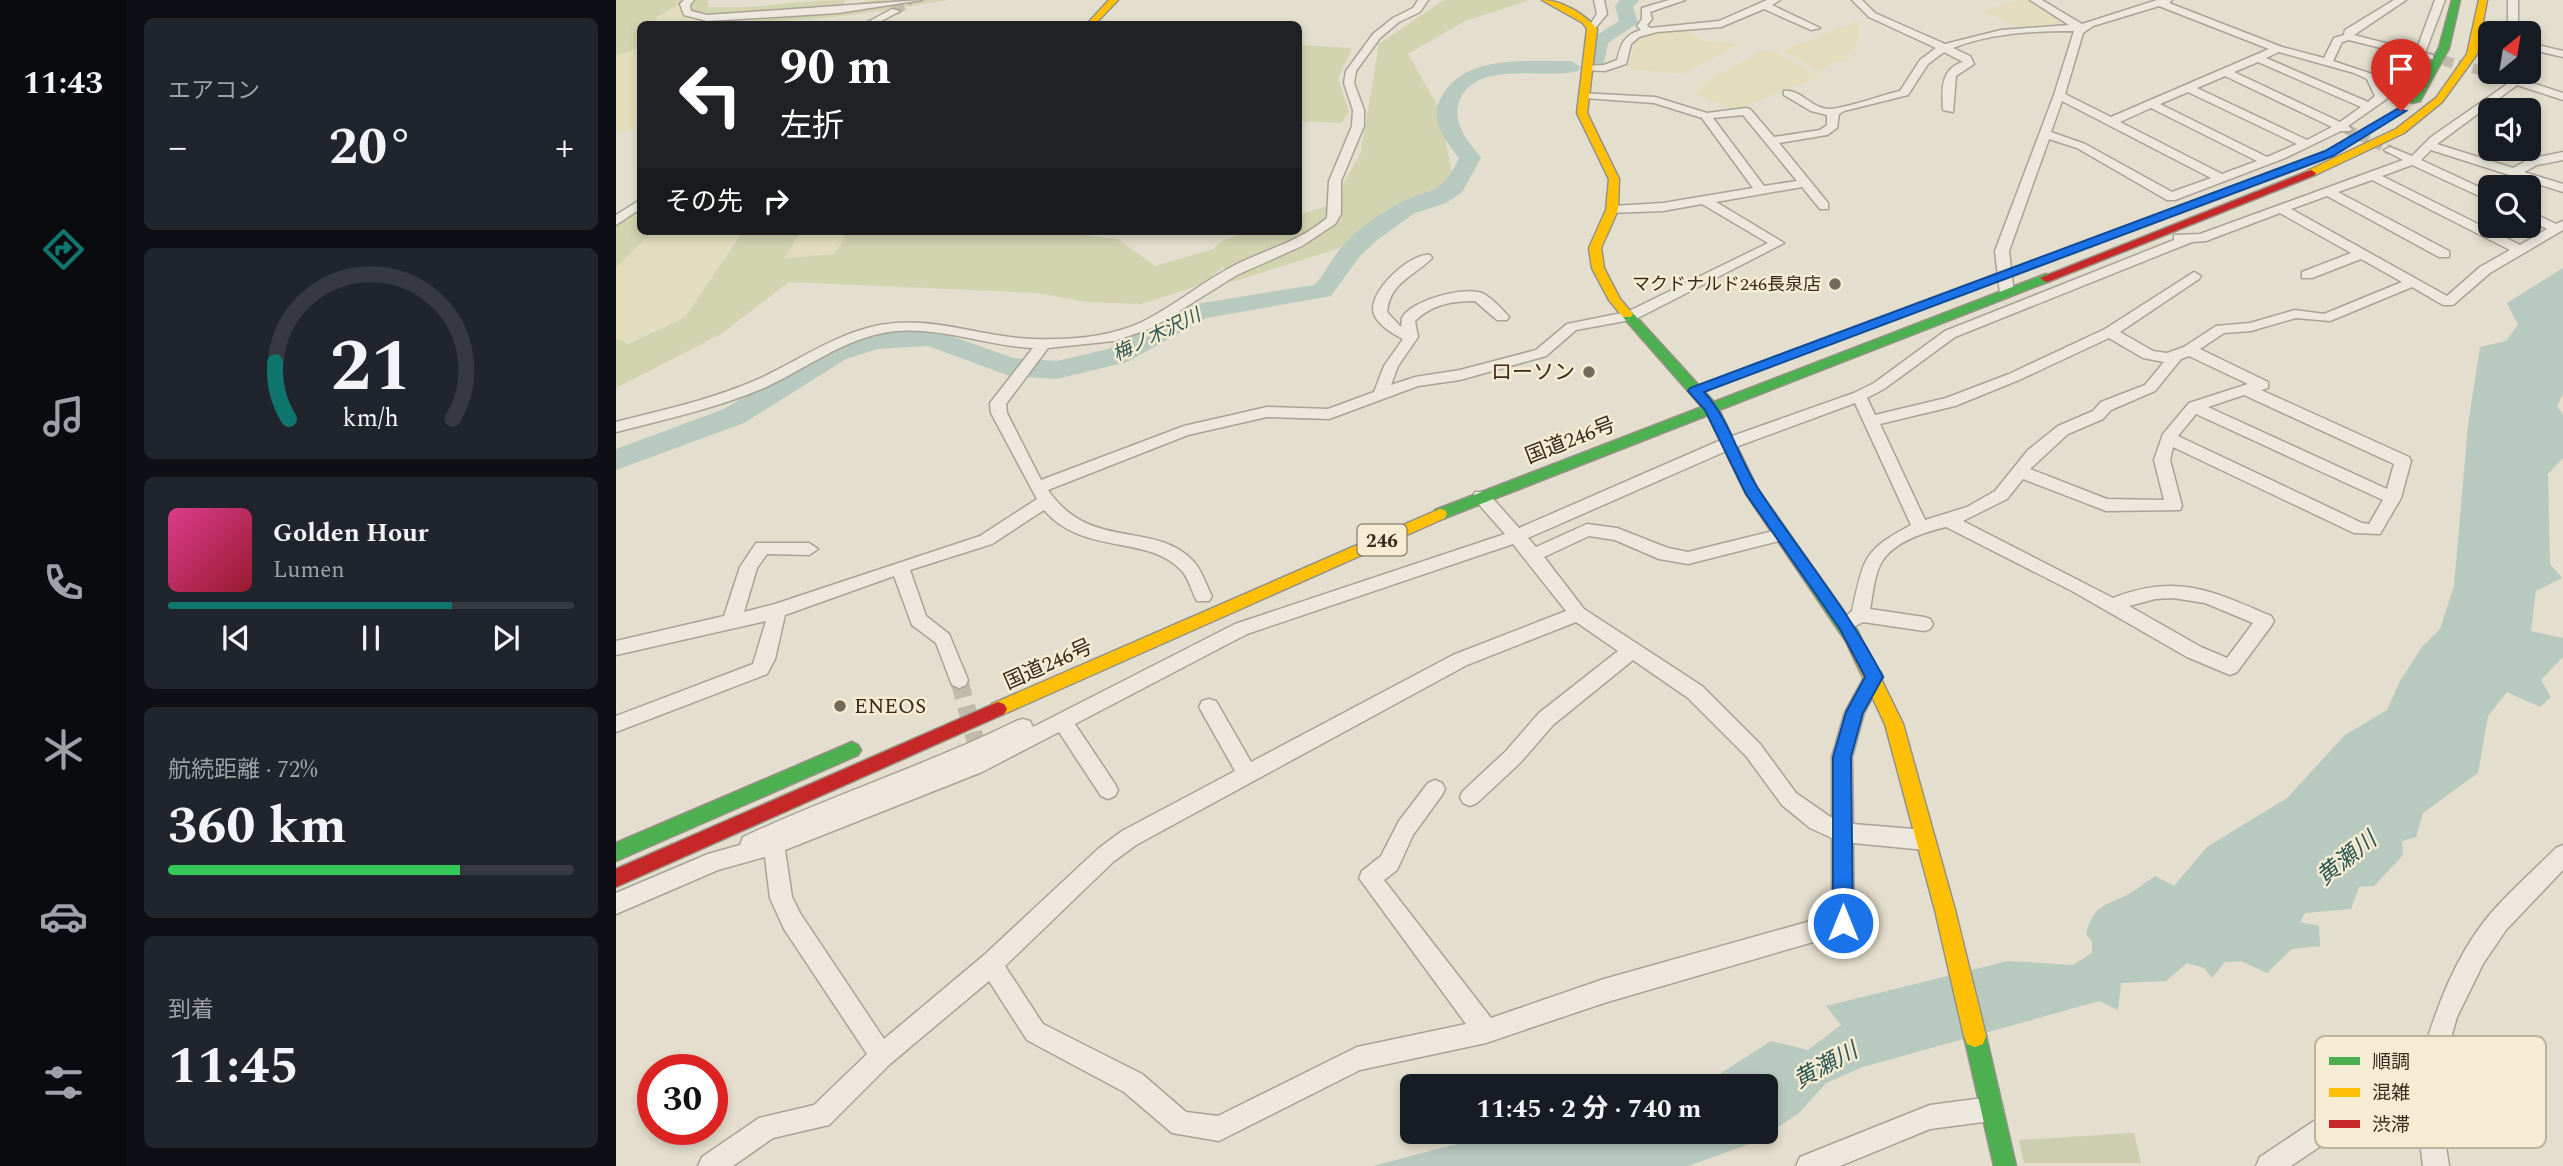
<!DOCTYPE html>
<html lang="ja">
<meta charset="utf-8">
<style>
body{margin:0;font-family:Spectral,"Noto Sans JP",serif;background:#20242c;color:#f1f3f6;height:100vh;display:flex;flex-direction:column;font-size:26px;white-space:nowrap}
*{box-sizing:border-box;margin:0}
p{font-size:23px;color:#9ea1a6}
.icon{flex:none;width:38px;height:38px;fill:none;stroke:currentColor;stroke-width:2;stroke-linecap:round;stroke-linejoin:round}
.map{position:relative;flex:1;overflow:hidden}
.side{display:flex;flex-direction:column;gap:18px;padding:18px;background:#0d0f14;width:490px}
.side>*{flex:none}
.hud{position:absolute;left:21px;top:21px;width:665px;height:214px;border-radius:10px;box-shadow:0 4px 10px #0003;background:#202124;color:#fff;overflow:hidden}
.needle{width:46px;rotate:30deg}
.buttons{position:absolute;left:1862px;top:21px;display:grid;gap:14px}
.buttons a{display:grid;place-items:center;width:63px;height:63px;border-radius:10px;background:#171b24;box-shadow:0 4px 10px #0003;font-size:35px}
.speed{position:absolute;left:21px;top:1054px;display:flex;gap:14px;font-size:35px;font-weight:700;text-align:center}
.speed>*{display:grid;place-content:center;width:91px;height:91px;border-radius:50%;background:#171b24;box-shadow:0 4px 10px #0003;line-height:1}
.speed .limit{border:10px solid #d22;background:#fff;color:#111}
.pin{position:absolute;display:grid;place-items:center;width:60px;height:60px;color:#fff;margin:-72px -30px;border-radius:50% 50% 50% 0;rotate:-45deg;box-shadow:0 0 7px #0007}
.pin .icon{rotate:45deg}
.me{position:absolute;width:77px;margin:-38px;rotate:0deg;stroke-linejoin:round;filter:drop-shadow(0 0 5px #0008)}
.turn{display:flex;align-items:center;gap:24px;height:147px;padding:0 28px;font-size:32px}
.turn .icon{width:91px;height:91px;stroke-width:2.5}
.turn b{display:block;font-size:49px;line-height:60px}
.then{display:flex;align-items:center;height:66px;padding:0 28px;background:#0003;gap:14px;font-size:26px}
.big{font-size:52px;font-weight:700;line-height:1.1}
.side .tile{flex:1;display:flex;flex-direction:column;justify-content:center;gap:10px;min-width:0;padding:0 24px;border-radius:10px;background:#20242c}
.side .dial{align-items:center;gap:0}
.dial svg{height:182px;overflow:visible;fill:none;stroke:#363941;stroke-width:7;stroke-linecap:round;text-anchor:middle}
.dial text{fill:#f1f3f6;stroke:none}
.song{display:flex;align-items:center;gap:21px}
.cover{width:84px;height:84px;border-radius:10px;background:linear-gradient(135deg,hsl(330 70% 55%),hsl(350 70% 35%))}
.played{height:7px;border-radius:4px;background:linear-gradient(90deg,#0f766e 70%,#363941 70%)}
.keys{display:flex;justify-content:space-around;direction:ltr}
.heat{display:flex;justify-content:space-between;align-items:center;font-size:38px;direction:ltr}
.charge{height:10px;border-radius:5px;background:linear-gradient(90deg,#34c759 72%,#363941 0)}
.trip{position:absolute;left:784px;top:1074px;width:378px;height:70px;border-radius:10px;background:#171b24;box-shadow:0 4px 10px #0003;font-weight:700;line-height:70px;text-align:center}
main{display:flex;flex:1;min-height:0}
.tabs{display:flex;flex-direction:column;width:126px;justify-content:space-around;align-items:center;background:#090b0e;color:#9ea1a6}
.tabs .icon{width:49px;height:49px}
.tabs .selected{color:#0f766e}
.tabs b{font-size:32px;color:#f1f3f6}
.map>svg:first-child{display:block}
</style>
<main>
<nav class="tabs">
<b>11:43</b>
<svg class="icon selected" aria-label="directions" viewBox="0 0 24 24"><path d="M12 3l9 9-9 9-9-9zM9 14v-3h6M13 9l2 2-2 2"/></svg>
<svg class="icon" aria-label="music" viewBox="0 0 24 24"><path d="M9 18V5l10-2v13"/><circle cx="6" cy="18" r="3"/><circle cx="16" cy="16" r="3"/></svg>
<svg class="icon" aria-label="phone" viewBox="0 0 24 24"><path d="M5 4h4l2 5-3 2q2 4 5 5l2-3 5 2v4C11 20 4 13 5 4z"/></svg>
<svg class="icon" aria-label="climate" viewBox="0 0 24 24"><path d="M12 3v18M4 7l16 10M4 17L20 7"/></svg>
<svg class="icon" aria-label="car" viewBox="0 0 24 24"><path d="M5 17H2v-5l4-1 3-4h7l3 4 3 1v5h-3M9 17h6M6 11h13"/><circle cx="7" cy="17" r="2"/><circle cx="17" cy="17" r="2"/></svg>
<svg class="icon" aria-label="filters" viewBox="0 0 24 24"><path d="M4 7h16M4 17h16"/><circle cx="9" cy="7" r="2"/><circle cx="15" cy="17" r="2"/></svg>
</nav>
<section class="side">
<div class="tile"><p>エアコン</p>
<div class="heat"><a>−</a><b class="big">20°</b><a>+</a></div>
</div>
<div class="tile dial"><svg viewBox="0 0 100 80">
<path d="M14 69A42 42 0 1 1 86 69"/>
<path d="M14 69A42 42 0 0 1 8 44" stroke="#0f766e"/>
<text x="50" y="56" font-size="32" font-weight="700">21</text>
<text x="50" y="72" font-size="11">km/h</text>
</svg></div>
<div class="tile">
<div class="song"><i class="cover"></i><div><b>Golden Hour</b><p>Lumen</p></div></div>
<div class="played"></div>
<div class="keys"><svg class="icon" aria-label="previous" viewBox="0 0 24 24"><path d="M18 5L8 12l10 7zM5 5v14"/></svg><svg class="icon" aria-label="pause" viewBox="0 0 24 24"><path d="M8 5v14M16 5v14"/></svg><svg class="icon" aria-label="next" viewBox="0 0 24 24"><path d="M6 5l10 7-10 7zM19 5v14"/></svg></div>
</div>
<div class="tile"><p>航続距離 · 72%</p><b class="big">360 km</b><div class="charge"></div></div>
<div class="tile"><p>到着</p><b class="big">11:45</b></div>
</section>
<div class="map">
<svg width="1947" height="1166" viewBox="0 0 1947 1166">
<rect width="100%" height="100%" fill="#e3decd"/>
<!-- farmland -->
<path fill="#e3ddbe" d="M71,0L97,18L96,24H41L36,19Z
M1402,0H1412L1449,20L1447,23L1401,27L1368,11Z
M1242,20V46L1231,54L1230,61L1218,62L1204,72L1167,51Z
M1072,31L1089,41L1122,44L1069,74L1010,69L1023,38L1036,33Z
M24,47V105L20,111V128L0,133V56Z
M1146,50L1163,54L1202,77L1119,110L1079,94L1097,78Z
M36,231H125L69,316L9,343L0,338V268Z
M185,231H231L219,254L168,258Z"/>
<!-- green -->
<path fill="#d2d4af" d="M0,0H70L39,18L42,24H24V47L0,56Z
M73,0H92V7C137,10 184,0 229,0L228,5L260,0H332C251,13 151,32 71,13Z
M828,0H914L849,21L792,54L823,108L838,183L752,239L616,282L607,267L585,285L525,304L470,302L422,293L173,282L105,334L0,388V338L12,344L69,317L127,231H185L169,258L219,254L232,231H431L502,239L539,266L597,249L606,241L635,231H682L683,215L716,204L745,152L763,44Z
M683,45L736,48L722,78L733,112L725,123L683,121Z
M24,199V231H37L0,268V218Z"/>
<!-- cemetery -->
<path fill="#ccceaf" d="M1518,1133L1525,1163H1408L1403,1140Z"/>
<!-- water -->
<path fill="#b8c9bf" d="M1947,268V394L1941,406L1947,415V458L1932,474L1934,564L1946,578L1920,591L1915,631L1947,638V657L1925,680L1935,697L1924,707L1891,692L1872,716L1862,773L1807,813L1800,837L1786,841L1787,855L1758,886L1743,887L1735,909L1689,913L1684,922L1703,926L1704,946L1676,949L1651,973L1625,961L1609,962L1596,978L1588,968L1571,963L1550,981L1505,983L1502,1010L1483,1001L1247,1067L1210,1083L1182,1114L1139,1142L1072,1166H757L886,1132H1150V1087H1060L1099,1077L1155,1041L1192,1050L1225,1025L1210,1006L1392,961L1457,965L1476,953V942L1470,934C1477,906 1488,906 1511,895C1521,890 1530,882 1539,876L1558,886L1591,847L1671,798L1729,735L1771,710L1784,681L1806,647L1824,629L1838,586L1852,425L1864,347L1890,341L1902,325L1891,303Z"/>
<g fill="none" stroke-linecap="round" stroke-linejoin="round">
<!-- river -->
<path fill="#b8c9bf" fill-rule="evenodd" d="M1004,0H1023L1017,7L1022,23L992,43L987,66H973L970,62L973,40L1003,21L999,6Z
M955,61L965,67L962,71C928,80 863,59 844,99C840,110 841,121 846,131C850,141 859,149 865,158L846,192L830,203L799,213L761,240L744,256L715,296L590,318L511,362L441,379L394,376L312,346L261,349L230,359L128,423L0,470V449L108,409L210,347L259,333L315,329L397,358L441,361L492,349L574,305L698,285C709,275 714,261 724,249C738,231 760,216 780,205C814,186 823,200 843,158C828,139 812,119 826,96C850,53 913,62 955,61Z"/>
<!-- street-tunnel-far1 -->
<path stroke="#c1baaa" stroke-width="10" stroke-dasharray="10 5" stroke-linecap="butt" d="M279,11L294,0
M1813,57L1872,72
M1730,129L1774,150"/>
<!-- street-tunnel -->
<path stroke="#c1baaa" stroke-width="18" stroke-dasharray="18 9" stroke-linecap="butt" d="M343,680L362,750"/>
<defs>
<path id="street" d="M68,0H78L74,5L75,11L91,15L306,0L222,13L91,21L68,15L64,4Z
M802,0H812L804,12L783,22L764,38L740,71L738,83L748,110V126L725,181V214L719,224L686,246L621,275L536,328L498,341L432,348L390,404L391,413L425,480L568,426L651,407L712,409L758,392L768,366L787,339C777,334 762,325 758,314C750,293 795,252 814,255L816,258C797,277 774,282 771,312L785,327C786,324 785,321 786,318C795,300 851,285 868,294C877,299 887,310 893,317L891,320H881L859,301C836,301 817,304 799,321L802,337L782,366L775,385L799,377L844,370L920,350L951,324L1011,312L1152,243L1086,204L1047,211L992,213V207L996,206L1047,203L1137,188L1086,118L1038,103L968,98L964,97V93L1039,97L1091,113L1130,108L1134,109L1158,137L1204,130L1211,125V115L1195,111L1168,95V91C1185,89 1197,110 1214,109C1231,108 1266,95 1284,91L1304,60L1320,48L1253,17L1236,0H1246L1259,13L1329,44L1385,30L1453,25L1414,0H1426L1466,24L1541,0H1556L1553,3L1666,47L1708,58L1718,38L1728,35L1729,30L1778,0H1790L1738,35L1800,51L1819,0H1829L1809,53L1817,55V59L1806,58L1779,93L1732,126L1736,129L1734,131H1725L1669,158L1559,200H1551L1461,148L1433,139L1393,251L1398,294L1391,298L1384,294L1379,251L1438,95L1458,31C1418,31 1375,33 1337,48L1354,56L1358,64L1340,76L1337,112L1327,110C1326,90 1324,69 1347,62L1328,52L1312,64L1292,95L1228,111L1223,114L1221,128L1211,135L1163,143L1212,203V209H1204L1186,187L1100,202L1168,243L1020,319L960,330L930,356L844,380L802,386L713,419L651,417L572,435L432,490C475,553 539,519 578,562C586,571 590,585 596,596L593,601H581C576,592 573,579 566,571C533,534 467,556 428,510L376,544L294,570L310,616L333,634L352,680L350,685L343,688L336,685L320,643L296,625L278,576L169,615L159,659L151,674L0,732V716L137,664L150,621L0,655V641L108,616L124,567L140,543H193L202,549L193,555L151,554L141,568L128,612L159,604L364,536L421,499L375,413L374,403L417,348C371,346 326,327 280,331C230,336 192,368 148,388C101,408 50,419 0,432V422C46,410 94,400 138,381C180,363 217,334 264,325C316,315 364,337 416,339C452,340 492,338 526,322C559,306 587,281 621,264C652,249 684,241 711,218L713,181L736,126L737,110L728,83L730,71L757,34L777,18L797,8ZM1543,6L1653,49L1495,117L1449,94L1467,33L1477,26ZM1733,40L1797,56L1781,79L1767,91L1759,75L1717,61L1726,42ZM1663,52L1738,73L1751,79L1759,96L1752,102L1650,58ZM1642,62L1745,107L1724,122L1618,72ZM1609,76L1716,127L1691,140L1581,88ZM1572,92L1681,144L1651,157L1544,104ZM1446,101L1595,178L1556,192L1469,144L1435,132ZM1535,108L1641,161L1606,174L1504,122ZM1127,115L1181,181L1148,186L1097,118Z
M978,0H988L991,14L976,32L971,29L981,14Z
M1053,0H1069L1034,12L1036,19L1031,25L1034,28L1103,21L1151,0H1164L1156,5L1204,28L1195,30L1148,9L1105,27L1041,32L1023,37L1015,44L1010,64L989,71L969,70V66L988,65L1001,60C1005,44 1008,35 1025,30L1021,26L1026,19V8Z
M1892,0H1902V33H1892Z
M276,9L284,11L260,24H248Z
M1913,43L1947,51V57L1913,49Z
M1872,69L1894,76V72H1904V79L1947,93V100L1901,85L1821,144L1897,168L1913,159L1947,152V160L1921,165L1908,172L1947,184V192L1815,150L1805,160L1874,192V201L1796,165L1766,176L1904,245L1931,229L1913,220V211L1940,224L1947,221V230L1874,273L1837,305H1827L1796,287L1714,321L1680,318L1635,331L1608,333L1584,349L1652,382V388L1645,390L1793,457L1795,461L1785,498L1764,534L1738,533L1557,447L1554,460L1566,506L1564,510L1490,511L1407,479L1391,499L1347,521L1497,598C1560,573 1597,591 1655,616L1658,621L1655,626L1621,672L1614,675L1571,657L1456,591L1330,527C1309,532 1280,541 1267,560C1258,573 1257,595 1254,609L1308,617L1314,619L1317,624L1314,629L1308,631L1247,622L1230,631L1224,629L1221,624L1236,611C1248,559 1246,551 1295,525L1239,403L1117,448L912,538L920,547L971,524L1001,528L1052,548L1072,552L1165,529L1171,531L1173,535L1171,539L1072,564L1043,559L999,540L973,536L928,557L968,609L1086,686L1144,744L1180,793L1216,818V757L1229,712L1251,672L1258,669L1265,672L1267,677L1248,713L1236,757L1237,824L1309,830L1316,833L1319,840L1316,847L1309,850L1237,843L1238,923L1235,931L988,1003L870,1043L744,1070L603,1141L556,1133L508,1092L411,1040L373,981L274,1064L213,1125L157,1138L117,1166H82L86,1157L143,1118L198,1105L251,1054L168,929L154,898L149,857L102,870L0,914V893L92,854L124,845L127,837C216,795 311,765 400,721L407,719L414,721L417,727L619,624L889,534L859,500L857,496L859,492H871L903,528L1105,440L1238,393L1258,383L1329,331L1558,240V235L1584,234L1787,160L1768,150L1774,147L1796,156L1815,137L1890,85L1892,82L1868,74V70ZM1756,180L1894,250L1864,267L1831,296L1675,209L1711,196L1823,257H1833V251L1722,192ZM1664,213L1735,253L1686,272V278H1696L1745,259L1786,282L1708,314L1679,310L1634,323L1600,326L1568,347L1551,353L1537,351L1504,332L1583,279L1585,276L1578,272L1489,329L1393,374L1330,398L1259,415L1251,398L1268,389L1339,337L1576,242L1590,241ZM1493,338L1527,358L1548,362L1529,385L1485,402L1477,411L1442,426L1412,450L1379,491L1351,507L1309,520L1264,424L1339,406L1403,380ZM1573,356L1632,384L1573,403L1547,434L1538,460L1548,500L1491,499L1414,469L1452,434L1487,419L1495,410L1539,391L1565,359ZM1628,395L1778,464L1771,489L1592,407ZM1580,414L1767,500L1753,524L1746,523L1562,436ZM897,544L950,611L837,655L635,762L600,701L593,699L586,701L583,707L619,771L506,831L483,848L367,956L268,1039L184,913L176,897L169,850L366,772L443,732L485,796L492,799L499,796L502,790L499,784L459,724L631,634ZM1557,598L1589,603L1637,623L1611,658L1585,647L1513,606L1539,599ZM960,622L1002,651L923,713L890,751L847,791L844,797L847,803L854,806L861,803L904,763L937,725L1017,660L1072,698L1130,756L1166,805L1194,828L1216,838V915L988,979L875,1018L768,880L781,870L797,835L826,795L829,789L826,783L819,780L812,783L783,821L765,856L746,871L743,878L850,1024L741,1047L602,1116L570,1112L526,1074L427,1024L389,966L497,862L520,845L851,665Z
M24,200V209L0,225V215Z
M1947,845V870L1890,930L1867,964L1841,1017L1821,1087L1833,1166H1807L1799,1103L1724,1133L1675,1166H1640L1644,1157L1707,1115L1799,1079C1816,1021 1835,960 1875,913C1895,890 1918,870 1940,848Z
M1375,1097L1384,1100L1387,1109L1384,1118L1375,1121L1314,1129L1224,1166H1180L1184,1157L1314,1105Z"/>
<path id="fast" d="M1836,0H1844L1833,48L1804,101L1796,103L1794,101L1823,48Z
M1430,274L1436,278L1434,281L1103,410L1141,488L1241,630L1243,635L1241,640H1229L1130,494L1092,415L829,518L824,519L817,514L819,510L1086,407L1007,317V311H1015L1098,402Z
M236,742L242,745L245,750L242,755L0,861V843Z
M1359,1025L1367,1028L1370,1036L1400,1166H1378L1348,1036L1351,1028Z"/>
<path id="slow" d="M493,0H502L479,24H471Z
M926,0C945,0 969,14 981,29L971,113L1003,179L1002,210L985,248L988,268L1004,299L1017,314L1015,317H1007L993,300L976,268L973,248L990,210L993,179L961,113L971,29L967,23Z
M1863,0H1871L1861,54L1826,102L1788,133L1699,175H1691V171L1780,129L1820,98L1851,54Z
M824,509L829,510L831,514L829,518L388,714L382,716L376,714L373,709L376,704Z
M1235,628L1241,630L1287,724L1339,910L1370,1036L1367,1044L1359,1047L1351,1044L1348,1036L1319,910L1269,724L1227,635L1229,630Z"/>
<path id="jam" d="M1695,170L1700,173L1699,175L1434,281L1430,282L1424,278Z
M382,702L388,704L391,709L388,714L0,887V869Z"/>
</defs>
<!-- street casing -->
<use href="#street" stroke="#a9a396" stroke-width="3"/>
<!-- fast casing -->
<use href="#fast" stroke="#989286" stroke-width="3"/>
<!-- slow casing -->
<use href="#slow" stroke="#989286" stroke-width="3"/>
<!-- jam casing -->
<use href="#jam" stroke="#989286" stroke-width="3"/>
<!-- street -->
<use href="#street" fill="#ece8de" fill-rule="evenodd"/>
<!-- fast -->
<use href="#fast" fill="#4caf50" fill-rule="evenodd"/>
<!-- slow -->
<use href="#slow" fill="#ffc107" fill-rule="evenodd"/>
<!-- jam -->
<use href="#jam" fill="#c62828" fill-rule="evenodd"/>
</g>
<!-- route -->
<path fill="#1a73e8" stroke="#114b97" stroke-width="2" d="M1781,109L1790,111L1717,156L1088,392C1114,420 1122,458 1143,490C1184,553 1232,609 1267,677L1247,713L1235,757L1237,923L1234,930L1227,933L1220,930L1217,923V757L1230,712L1249,677L1224,629L1130,494L1089,410L1072,391L1074,388L1709,151Z"/>
<!-- markers -->
<g fill="#746a5b" stroke="#f5ecd3" stroke-width="2.5">
<circle cx="1219" cy="284" r="7"/>
<circle cx="973" cy="372" r="7"/>
<circle cx="224" cy="706" r="7"/>
</g>
<g text-anchor="middle" stroke-width="5" stroke-linejoin="round" paint-order="stroke">
<!-- far-poi labels -->
<g font-size="18" fill="#382b1e" stroke="#f5ecd3" text-anchor="end">
<text x="1205" y="290">マクドナルド246長泉店</text>
</g>
<!-- far-water labels -->
<g font-size="19" font-style="italic" fill="#2e5755" stroke="#f5ecd3">
<text transform="translate(540 334) rotate(-26)" y="7">梅ノ木沢川</text>
</g>
<!-- shield labels -->
<rect fill="#f5ecd3" stroke="#716554" stroke-width="2" x="741.5" y="524.5" width="49" height="31" rx="5"/>
<g font-size="19" font-weight="bold" fill="#382b1e">
<text x="766" y="547">246</text>
</g>
<!-- poi labels -->
<g font-size="21" fill="#382b1e" stroke="#f5ecd3" text-anchor="end">
<text x="959" y="379">ローソン</text>
<text x="238" y="713" text-anchor="start">ENEOS</text>
</g>
<!-- street labels -->
<g font-size="21" fill="#382b1e" stroke="#f5ecd3">
<text transform="translate(954 440) rotate(-21)" y="7">国道246号</text>
<text transform="translate(432 664) rotate(-24)" y="7">国道246号</text>
</g>
<!-- water labels -->
<g font-size="23" font-style="italic" fill="#2e5755" stroke="#f5ecd3">
<text transform="translate(1730 858) rotate(-39)" y="8">黄瀬川</text>
<text transform="translate(1209 1065) rotate(-29)" y="8">黄瀬川</text>
</g>
</g>
<!-- legend -->
<rect x="1699" y="1036" width="231" height="112" rx="10" fill="#f5ecd3" stroke="#bcb29d" stroke-width="2"/>
<rect x="1713" y="1057" width="31" height="8" fill="#4caf50"/>
<rect x="1713" y="1088" width="31" height="9" fill="#ffc107"/>
<rect x="1713" y="1120" width="31" height="8" fill="#c62828"/>
<g font-size="19" fill="#382b1e">
<text x="1756" y="1068">順調</text>
<text x="1756" y="1099">混雑</text>
<text x="1756" y="1131">渋滞</text>
</g>
</svg>
<div class="buttons">
<a><svg class="needle" viewBox="-14 -14 28 28"><path d="M0-13l5 13h-10z" fill="#e53935"/><path d="M0 13l5-13h-10z" fill="#9ea1a6"/></svg></a>
<a><svg class="icon" aria-label="sound" viewBox="0 0 24 24"><path d="M4 9h4l5-4v14l-5-4H4zM17 9q2 3 0 6"/></svg></a>
<a><svg class="icon" aria-label="search" viewBox="0 0 24 24"><circle cx="10" cy="10" r="6"/><path d="M15 15l6 6"/></svg></a>
</div>
<div class="speed"><div class="limit">30</div></div>
<div class="pin" style="left:1785px;top:111px;background:#d93025"><svg class="icon" aria-label="arrive" viewBox="0 0 24 24"><path d="M6 21V4h12l-3 4 3 4H6"/></svg></div>
<svg class="me" style="left:1227px;top:923px" viewBox="-20 -20 40 40"><circle r="17" fill="#1a73e8" stroke="#fff" stroke-width="3"/><path d="M0-11L8 9 0 5-8 9z" fill="#fff"/></svg>
<div class="trip">11:45 · 2 分 · 740 m</div>
<div class="hud">
<div class="turn"><svg class="icon" aria-label="left" viewBox="0 0 24 24"><path d="M17 20v-9H6M10 6l-5 5 5 5"/></svg><div><b>90 m</b>左折</div></div>
<div class="then">その先<svg class="icon" aria-label="right" viewBox="0 0 24 24"><path d="M7 20v-9h11M14 6l5 5-5 5"/></svg></div>
</div>
</div>
</main>
